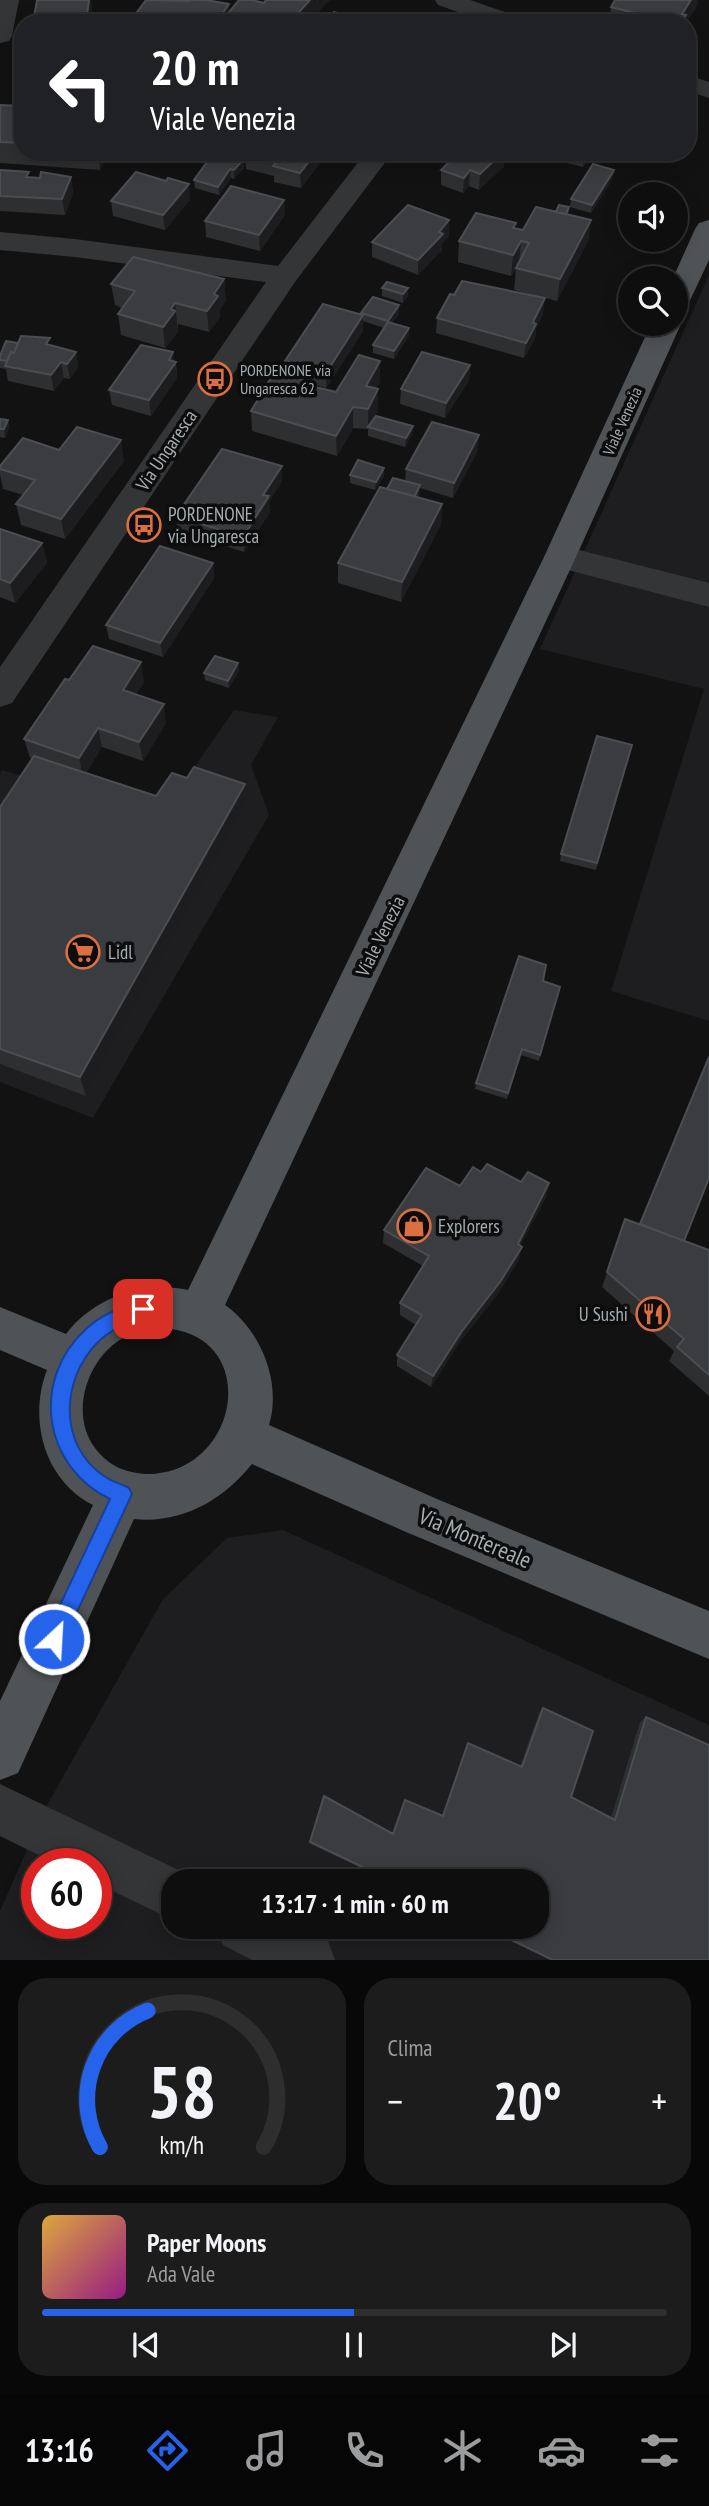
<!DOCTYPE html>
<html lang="it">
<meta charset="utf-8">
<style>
body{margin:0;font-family:"PT Sans Narrow",sans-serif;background:#1c1c1c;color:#f1f3f6;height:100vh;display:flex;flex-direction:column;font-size:26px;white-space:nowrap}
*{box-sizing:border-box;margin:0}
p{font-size:23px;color:#9b9c9e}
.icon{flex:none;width:38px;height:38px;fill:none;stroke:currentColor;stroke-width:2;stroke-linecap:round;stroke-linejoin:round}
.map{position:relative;height:1960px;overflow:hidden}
.sheet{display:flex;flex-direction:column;gap:18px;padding:18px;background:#080808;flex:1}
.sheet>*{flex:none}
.hud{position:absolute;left:14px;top:14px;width:682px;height:147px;border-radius:28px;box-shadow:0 4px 18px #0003,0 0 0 2px #2e2e2e;background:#202124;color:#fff;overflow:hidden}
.fabs{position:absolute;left:618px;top:182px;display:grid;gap:14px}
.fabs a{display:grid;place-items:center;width:70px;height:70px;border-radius:50%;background:#0e0e0e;box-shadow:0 4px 18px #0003,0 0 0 2px #2e2e2e;font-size:35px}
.speed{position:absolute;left:21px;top:1848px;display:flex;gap:14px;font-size:35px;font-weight:700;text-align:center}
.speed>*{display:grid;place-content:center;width:91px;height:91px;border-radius:50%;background:#0e0e0e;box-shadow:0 4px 18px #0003,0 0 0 2px #2e2e2e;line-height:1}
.speed .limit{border:10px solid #d22;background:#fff;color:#111}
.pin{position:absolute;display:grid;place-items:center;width:60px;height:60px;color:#fff;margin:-30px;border-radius:14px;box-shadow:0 4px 10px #0006}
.me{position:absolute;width:77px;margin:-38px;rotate:25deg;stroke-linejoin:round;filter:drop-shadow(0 0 5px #0008)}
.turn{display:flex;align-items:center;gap:24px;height:147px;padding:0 21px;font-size:32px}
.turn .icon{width:91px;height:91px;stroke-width:2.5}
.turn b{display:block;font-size:49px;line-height:60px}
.big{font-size:52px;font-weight:600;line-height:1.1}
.sheet .tile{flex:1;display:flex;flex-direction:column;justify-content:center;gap:10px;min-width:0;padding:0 24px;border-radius:28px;background:#1c1c1c}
.sheet .dial{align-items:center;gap:0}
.dial svg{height:182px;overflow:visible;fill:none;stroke:#2e2e2e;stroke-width:7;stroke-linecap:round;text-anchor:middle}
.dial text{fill:#f1f3f6;stroke:none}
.song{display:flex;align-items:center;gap:21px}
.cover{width:84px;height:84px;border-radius:10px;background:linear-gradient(135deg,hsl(40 70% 55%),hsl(310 70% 35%))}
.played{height:7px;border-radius:4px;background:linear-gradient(90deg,#2563eb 50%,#2e2e2e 50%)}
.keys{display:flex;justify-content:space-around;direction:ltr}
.heat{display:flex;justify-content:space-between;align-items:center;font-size:38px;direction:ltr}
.sheet .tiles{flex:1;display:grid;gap:18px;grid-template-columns:1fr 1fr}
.tile:last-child{grid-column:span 2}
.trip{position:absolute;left:161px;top:1869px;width:388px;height:70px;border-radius:28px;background:#0e0e0e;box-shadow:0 4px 18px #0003,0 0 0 2px #2e2e2e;font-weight:600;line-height:70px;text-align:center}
.menu{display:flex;height:112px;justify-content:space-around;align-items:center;background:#060606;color:#9b9c9e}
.menu .icon{width:49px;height:49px}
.menu .selected{color:#2563eb}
.menu b{font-size:32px;color:#f1f3f6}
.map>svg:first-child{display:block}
</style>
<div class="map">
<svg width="709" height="1960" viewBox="0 0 709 1960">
<rect width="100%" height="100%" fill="#121213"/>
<!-- built -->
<path fill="#1e1e20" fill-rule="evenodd" d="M709,275V1021L611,991L704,689L540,649Z
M234,710L278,717L251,765L269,815L93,1118L0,1082V774L2,770L159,818Z
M283,1530L709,1725V1960H0V1911L46,1807L163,1599L227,1538ZM37,1864H96V1923H37ZM173,1881H537V1927H173Z"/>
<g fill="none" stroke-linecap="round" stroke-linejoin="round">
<!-- minor -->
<path fill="#333537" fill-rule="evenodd" d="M0,0H19L12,36L9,41L0,43Z
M435,0H470L522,18L525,23H489L438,5Z
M688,75L709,82V98L688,91Z
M366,152H393L295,282L12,703L0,707V667L266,282L75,257L0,250V232L75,239L278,266Z
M560,545L709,583V607L549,565L544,557L549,549Z
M0,1784L191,1876L194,1881H173V1920L96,1883V1864H57L0,1836Z
M215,1927H297L328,1941L335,1960H252L223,1945Z"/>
<!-- major -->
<path fill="#4f5356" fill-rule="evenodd" d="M709,220V260L686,309L676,312V278H673L695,229L699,223Z
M676,317L681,324L576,557L225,1305C261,1330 282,1383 269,1425L437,1499L709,1611V1659L406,1532L252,1464C223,1500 182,1524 134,1519L18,1773L0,1780V1701L93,1505C44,1480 28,1419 47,1370L0,1350V1307L66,1334C93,1298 144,1280 188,1290L544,557L651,324H676ZM171,1329C260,1341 239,1470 151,1474C128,1474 109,1467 95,1448C67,1411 90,1348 134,1333C145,1328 159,1329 171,1329Z"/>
</g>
<!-- wall -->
<path fill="#2e2f31" d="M615,0H698L697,6L686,23H609L611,7Z
M23,65V92H18L15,77L21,69Z
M0,105L23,106V152H131L130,157L106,156L100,170L0,163Z
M459,152H505L504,166L479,190L469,186L463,193L441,185V170Z
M560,152H593L583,167L559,161Z
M245,154L324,157L301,188L274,182V176L246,169Z
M243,160L244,168L234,179L231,178L219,195L195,188L194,180Z
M0,170L30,177H71L73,193L65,215L0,211Z
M613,178L591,213L570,207L571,199Z
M190,200L165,230L113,216L111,201Z
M284,200L285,215L260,251L206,237L205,221Z
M569,207L568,215L591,220L588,241L557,301L514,290L516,269L511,276L458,262L459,241L516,223L515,228L523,230L556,212Z
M449,220V236L442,243V250L418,275L372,257V242Z
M224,279L226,301L220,309V317L209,332L178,324V332L165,348L121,335L118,314L122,308L115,305L111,284Z
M382,288H408V296L403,303L382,296Z
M361,313L399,314L392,323L409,336L394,359L373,353V345L384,328L363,321V331L326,388L305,382V384L336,392L380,382L376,389H378V410L371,423L412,434L405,447L368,436V429L353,428L337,456L252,431L251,411L285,375V361L361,315Z
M543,314L536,329L535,339L524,358L436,333L437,318Z
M18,343L51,345L76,352L78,367L70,379L64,378L54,391L8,381L6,369L0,368V356Z
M174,362H176L177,378L151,416L112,405L109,390Z
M470,365L469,380L445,418L400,404L401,389Z
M0,419L8,420L9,428L5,438L0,437Z
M59,450L124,461L65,539L21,525L16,504L23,495L3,489L0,475V466Z
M478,450L453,498L420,488V493L418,497L442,504L441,524L401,602L338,583V563L387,489L405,481L406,469Z
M350,475L384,476L375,490L350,483Z
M282,481L269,502L270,512L244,552L178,531L176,516Z
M0,529L42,543L47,563L15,603L0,597Z
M213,563L214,578L163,657L109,639L106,625Z
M238,663L239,671L229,688L205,680L204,673Z
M69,680L144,682L136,694L166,723L143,761L102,747L86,773L156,796L187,778L245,784L247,805L86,1096L0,1064V807L32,759L30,758L24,739Z
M630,752L596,870L560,861L561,854Z
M543,981L560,987L539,1061L521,1055L507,1099L475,1089L476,1083Z
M481,1172L521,1182L549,1183L546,1197L520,1246L519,1260L497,1295L459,1343L431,1387L397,1366V1355L416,1325L400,1315V1303L423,1266L383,1243L384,1230L460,1186Z
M625,1219L709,1250V1396L669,1361L674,1351L602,1287Z
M543,1708L571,1797L611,1818L640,1722L646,1717L709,1960H550L481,1927H537V1881H388L311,1844L310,1842L393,1834L442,1816L466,1747L468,1743L520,1766L539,1713Z"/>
<!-- shaded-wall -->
<path fill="#1d1d1f" d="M89,0H91L92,8L91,23H86Z
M310,0H314V17L309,23H289Z
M316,0H330L314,17V2Z
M691,0H698L697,6L686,23H681L682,14Z
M229,4L230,20L229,23H216Z
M98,152H106V156L100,170Z
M316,152H324V157L301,188L300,173Z
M503,152H505L504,166L479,190L480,174Z
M585,152H593L583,167Z
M243,160L244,168L234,179V170Z
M230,169L231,178L219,195L218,187Z
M470,170L469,186L463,193L464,178Z
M614,170L613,178L591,213L592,205Z
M71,177L73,193L65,215L62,199Z
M189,184L190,200L165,230L163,215Z
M284,200L285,215L260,251L259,235Z
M449,220V236L442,243V250L418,275V260L439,232Z
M591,220L588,241L557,301L560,279Z
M521,241L519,263L511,276L513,255Z
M224,279L226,301L220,309V317L209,332L207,311L214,294Z
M408,288V296L403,303V294Z
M545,298L543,314L536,329L535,339L524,358L526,343L533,322Z
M175,303L178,332L165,348L163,327Z
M399,305V314L388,329V321Z
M363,315V331L326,388V373Z
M409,328V336L394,359V351Z
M76,352L78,367L70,379L67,364Z
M173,352L177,378L151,416L149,400Z
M380,361V382L366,407V386Z
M61,362L64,378L54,391L51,375Z
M470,365L469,380L445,418L446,403Z
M378,389V410L368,429V409Z
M353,407V428L337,456L336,436Z
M8,420L9,428L5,438L4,429Z
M413,426L412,434L405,447L406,438Z
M479,435L478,450L453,498L454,483Z
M121,440L124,461L65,539L61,519Z
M282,466V481L269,502L270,512L244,552L243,537L263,495Z
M384,468V476L375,490L376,482Z
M420,485V493L414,504L415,496Z
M442,504L441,524L401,602L402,582Z
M42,543L47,563L15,603L10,583Z
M213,563L214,578L163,657L160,643Z
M141,662L144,682L127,709L123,690Z
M238,663L239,671L229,688L228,681Z
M164,704L166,723L143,761L139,742Z
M98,728L102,747L83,777L79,758Z
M245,784L247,805L86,1096L80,1077Z
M549,1183L546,1197L514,1257L518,1244Z
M522,1247L519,1260L497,1295L459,1343L431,1387L433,1376L462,1331Z"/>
<!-- building -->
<path fill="#3b3c3f" stroke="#4b4e51" stroke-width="2" d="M37,0H89L86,23H33Z
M146,0L189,1L190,0H206L229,4L216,23H129Z
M239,0H252L264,3L266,0H310L289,23H220Z
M615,0H691L682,14L686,15L681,23H675L611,7Z
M334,12L374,23H311L314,19L325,22Z
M23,65V77H15L16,69H21Z
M0,105L23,106V143L0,142Z
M246,152H316L300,173L273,166L277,161L245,154Z
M459,152H503L480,174L470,170L464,178L441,170Z
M222,154L243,160L234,170L230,169L218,187L194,180L212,155Z
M593,164L614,170L592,205L571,199Z
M0,170L29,172L26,177L40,178L41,172L71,177L62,199L0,196Z
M136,172L166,181L168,178L189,184L163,215L111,201Z
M231,186L284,200L259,235L205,221Z
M408,205L449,220L439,232L443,234L418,260L372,242Z
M559,205L569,207L566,214L556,212Z
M536,207L591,220L560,279L516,268L529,243L521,241L513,255L459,241L476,213L516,223L513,228L523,230Z
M133,257L224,279L214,294L218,296L207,311L175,303L171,309L175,311L163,327L118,314L135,291L111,284Z
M462,281L545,298L533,322L536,324L526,343L437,318L450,294L454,295Z
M387,282L408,288L403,294L382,288Z
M373,297L399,305L388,321L361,313Z
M323,304L363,315L326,373L285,361Z
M388,322L409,328L394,351L373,345Z
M21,336L50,338L46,344L76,352L67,364L61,362L51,375L5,366L11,352L14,353Z
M6,341L18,343L14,353L11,352L7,361L0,360V356Z
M141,345L173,352L169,360L176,362L149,400L109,390Z
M422,352L470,365L446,403L401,389Z
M359,355L380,361L366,386L378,389L368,409L353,407L336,436L251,411L274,373L305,380L303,384L336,392Z
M376,416L413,426L406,438L368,427Z
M0,419L8,420L4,429H0Z
M432,422L479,435L454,483L406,469Z
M77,427L121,440L61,519L16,504L35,480L0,469V466L23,438L59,450Z
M222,449L282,466L263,495L269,496L243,537L176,516Z
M358,460L384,468L376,482L350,475Z
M393,478L420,485L415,496L387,489Z
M380,487L442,504L402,582L338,563Z
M0,529L42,543L10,583L0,579Z
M160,546L213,563L160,643L106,625Z
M93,646L141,662L123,690L164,704L139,742L98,728L79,758L24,739L65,679L69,680Z
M215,656L238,663L228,681L204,673Z
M597,736L632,745L597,863L561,854Z
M34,756L156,796L172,773L187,778L194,767L245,784L80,1077L0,1049V807Z
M519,956L546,965L543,981L560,987L540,1055L522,1049L508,1093L476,1083Z
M709,1057V1178L684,1241L640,1224Z
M487,1164L521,1182L528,1172L549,1183L518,1244L522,1247L500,1282L462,1331L433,1376L397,1355L422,1315L400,1303L429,1256L384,1230L426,1168L460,1186L473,1167L481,1172Z
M625,1219L709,1250V1375L677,1347L684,1339L607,1272Z
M543,1708L593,1731L571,1797L615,1820L646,1717L709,1745V1960H553L485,1927H537V1881H392L310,1842L324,1796L393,1834L405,1800L443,1816L468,1743L522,1767Z"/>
<!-- route -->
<path fill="#2563eb" stroke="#184099" stroke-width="2" d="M143,1300L149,1303L152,1309L149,1315C131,1322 111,1328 97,1343C61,1380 58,1445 104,1476C111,1481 121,1484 129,1488L132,1494L61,1646L54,1649L47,1646L44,1639L110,1499C43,1467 30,1380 86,1329C102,1314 122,1307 143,1300Z"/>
<!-- icons -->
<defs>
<symbol id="bus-ring" viewBox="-11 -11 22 22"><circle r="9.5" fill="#0d0d0e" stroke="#dc6f41" stroke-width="1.5"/><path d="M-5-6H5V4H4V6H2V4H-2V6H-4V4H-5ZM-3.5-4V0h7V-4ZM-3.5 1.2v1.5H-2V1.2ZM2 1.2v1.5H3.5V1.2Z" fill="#dc6f41"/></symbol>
<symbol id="supermarket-ring" viewBox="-11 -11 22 22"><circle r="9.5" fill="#0d0d0e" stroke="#dc6f41" stroke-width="1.5"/><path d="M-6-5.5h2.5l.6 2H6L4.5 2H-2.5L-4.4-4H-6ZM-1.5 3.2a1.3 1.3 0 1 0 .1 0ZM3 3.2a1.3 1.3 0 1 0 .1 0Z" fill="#dc6f41"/></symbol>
<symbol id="shop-ring" viewBox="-11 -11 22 22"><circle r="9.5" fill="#0d0d0e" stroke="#dc6f41" stroke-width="1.5"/><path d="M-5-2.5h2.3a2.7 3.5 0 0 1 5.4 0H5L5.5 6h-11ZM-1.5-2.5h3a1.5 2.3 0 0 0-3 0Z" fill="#dc6f41"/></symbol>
<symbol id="restaurant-ring" viewBox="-11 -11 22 22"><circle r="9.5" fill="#0d0d0e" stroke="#dc6f41" stroke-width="1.5"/><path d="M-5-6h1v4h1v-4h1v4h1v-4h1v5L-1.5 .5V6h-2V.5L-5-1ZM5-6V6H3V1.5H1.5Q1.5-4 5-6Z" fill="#dc6f41"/></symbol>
</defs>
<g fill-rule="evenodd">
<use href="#bus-ring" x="196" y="360" width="38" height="38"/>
<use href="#bus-ring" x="125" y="506" width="38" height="38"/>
<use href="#supermarket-ring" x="64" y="933" width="38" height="38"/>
<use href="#shop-ring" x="395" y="1207" width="38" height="38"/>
<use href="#restaurant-ring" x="634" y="1295" width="38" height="38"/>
</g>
<g text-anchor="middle" stroke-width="7" stroke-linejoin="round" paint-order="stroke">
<!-- far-poi labels -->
<g font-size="16" fill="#a5aeb2" stroke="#0d0d0e" text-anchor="start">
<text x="240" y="376">PORDENONE via<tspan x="240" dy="18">Ungaresca 62</tspan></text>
</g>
<!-- far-street labels -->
<g font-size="16" fill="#a5aeb2" stroke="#0d0d0e">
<text transform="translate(622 421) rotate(-66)" y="6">Viale Venezia</text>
</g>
<!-- street labels -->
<g font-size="19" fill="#a5aeb2" stroke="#0d0d0e">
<text transform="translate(166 450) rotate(-56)" y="7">Via Ungaresca</text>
<text transform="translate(380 936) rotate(-64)" y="7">Viale Venezia</text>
</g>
<!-- poi labels -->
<g font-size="19" fill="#a5aeb2" stroke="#0d0d0e" text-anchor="start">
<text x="168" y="521">PORDENONE<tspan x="168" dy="22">via Ungaresca</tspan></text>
<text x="108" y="959">Lidl</text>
<text x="438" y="1233">Explorers</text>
<text x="628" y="1321" text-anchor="end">U Sushi</text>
</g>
<!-- near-street labels -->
<g font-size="23" fill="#a5aeb2" stroke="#0d0d0e">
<text transform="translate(475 1538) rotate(23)" y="8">Via Montereale</text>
</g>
</g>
</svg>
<div class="fabs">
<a><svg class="icon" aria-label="sound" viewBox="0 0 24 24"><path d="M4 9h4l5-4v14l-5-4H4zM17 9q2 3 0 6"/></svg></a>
<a><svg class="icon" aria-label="search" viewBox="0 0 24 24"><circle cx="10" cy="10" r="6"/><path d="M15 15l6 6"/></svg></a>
</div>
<div class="speed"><div class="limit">60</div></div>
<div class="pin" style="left:143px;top:1309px;background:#d93025"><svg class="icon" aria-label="arrive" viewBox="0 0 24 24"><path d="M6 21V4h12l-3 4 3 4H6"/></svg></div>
<svg class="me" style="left:54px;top:1639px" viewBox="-20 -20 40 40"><circle r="17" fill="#2563eb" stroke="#fff" stroke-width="3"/><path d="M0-11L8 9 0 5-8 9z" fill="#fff"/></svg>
<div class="trip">13:17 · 1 min · 60 m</div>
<div class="hud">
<div class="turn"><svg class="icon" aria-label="left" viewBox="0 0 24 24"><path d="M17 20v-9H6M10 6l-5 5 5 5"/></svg><div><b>20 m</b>Viale Venezia</div></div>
</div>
</div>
<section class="sheet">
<div class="tiles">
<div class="tile dial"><svg viewBox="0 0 100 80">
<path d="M14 69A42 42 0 1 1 86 69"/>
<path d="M14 69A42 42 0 0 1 35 9" stroke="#2563eb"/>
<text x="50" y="56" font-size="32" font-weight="700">58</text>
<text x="50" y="72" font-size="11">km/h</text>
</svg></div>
<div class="tile"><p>Clima</p>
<div class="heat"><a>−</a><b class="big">20°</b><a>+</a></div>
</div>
<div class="tile">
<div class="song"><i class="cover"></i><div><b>Paper Moons</b><p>Ada Vale</p></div></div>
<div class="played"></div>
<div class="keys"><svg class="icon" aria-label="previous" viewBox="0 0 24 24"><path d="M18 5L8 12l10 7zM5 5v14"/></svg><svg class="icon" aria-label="pause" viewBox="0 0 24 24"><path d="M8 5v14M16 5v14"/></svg><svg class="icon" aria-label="next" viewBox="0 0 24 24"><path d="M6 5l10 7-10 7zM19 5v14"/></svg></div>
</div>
</div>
</section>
<nav class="menu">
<b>13:16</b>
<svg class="icon selected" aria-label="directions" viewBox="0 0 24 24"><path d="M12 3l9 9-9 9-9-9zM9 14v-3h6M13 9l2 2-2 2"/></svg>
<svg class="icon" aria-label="music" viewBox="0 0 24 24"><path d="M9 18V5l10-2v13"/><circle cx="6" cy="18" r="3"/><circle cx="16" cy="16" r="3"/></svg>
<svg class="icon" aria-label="phone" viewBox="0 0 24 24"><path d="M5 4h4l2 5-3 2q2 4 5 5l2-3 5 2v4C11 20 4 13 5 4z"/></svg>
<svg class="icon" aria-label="climate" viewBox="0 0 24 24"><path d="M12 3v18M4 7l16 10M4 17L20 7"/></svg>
<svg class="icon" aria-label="car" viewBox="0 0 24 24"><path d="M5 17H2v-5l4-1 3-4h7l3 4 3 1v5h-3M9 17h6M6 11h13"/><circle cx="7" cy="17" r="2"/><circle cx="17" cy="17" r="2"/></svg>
<svg class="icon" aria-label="filters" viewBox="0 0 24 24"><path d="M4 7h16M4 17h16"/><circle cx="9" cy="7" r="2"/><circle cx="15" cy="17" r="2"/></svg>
</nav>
